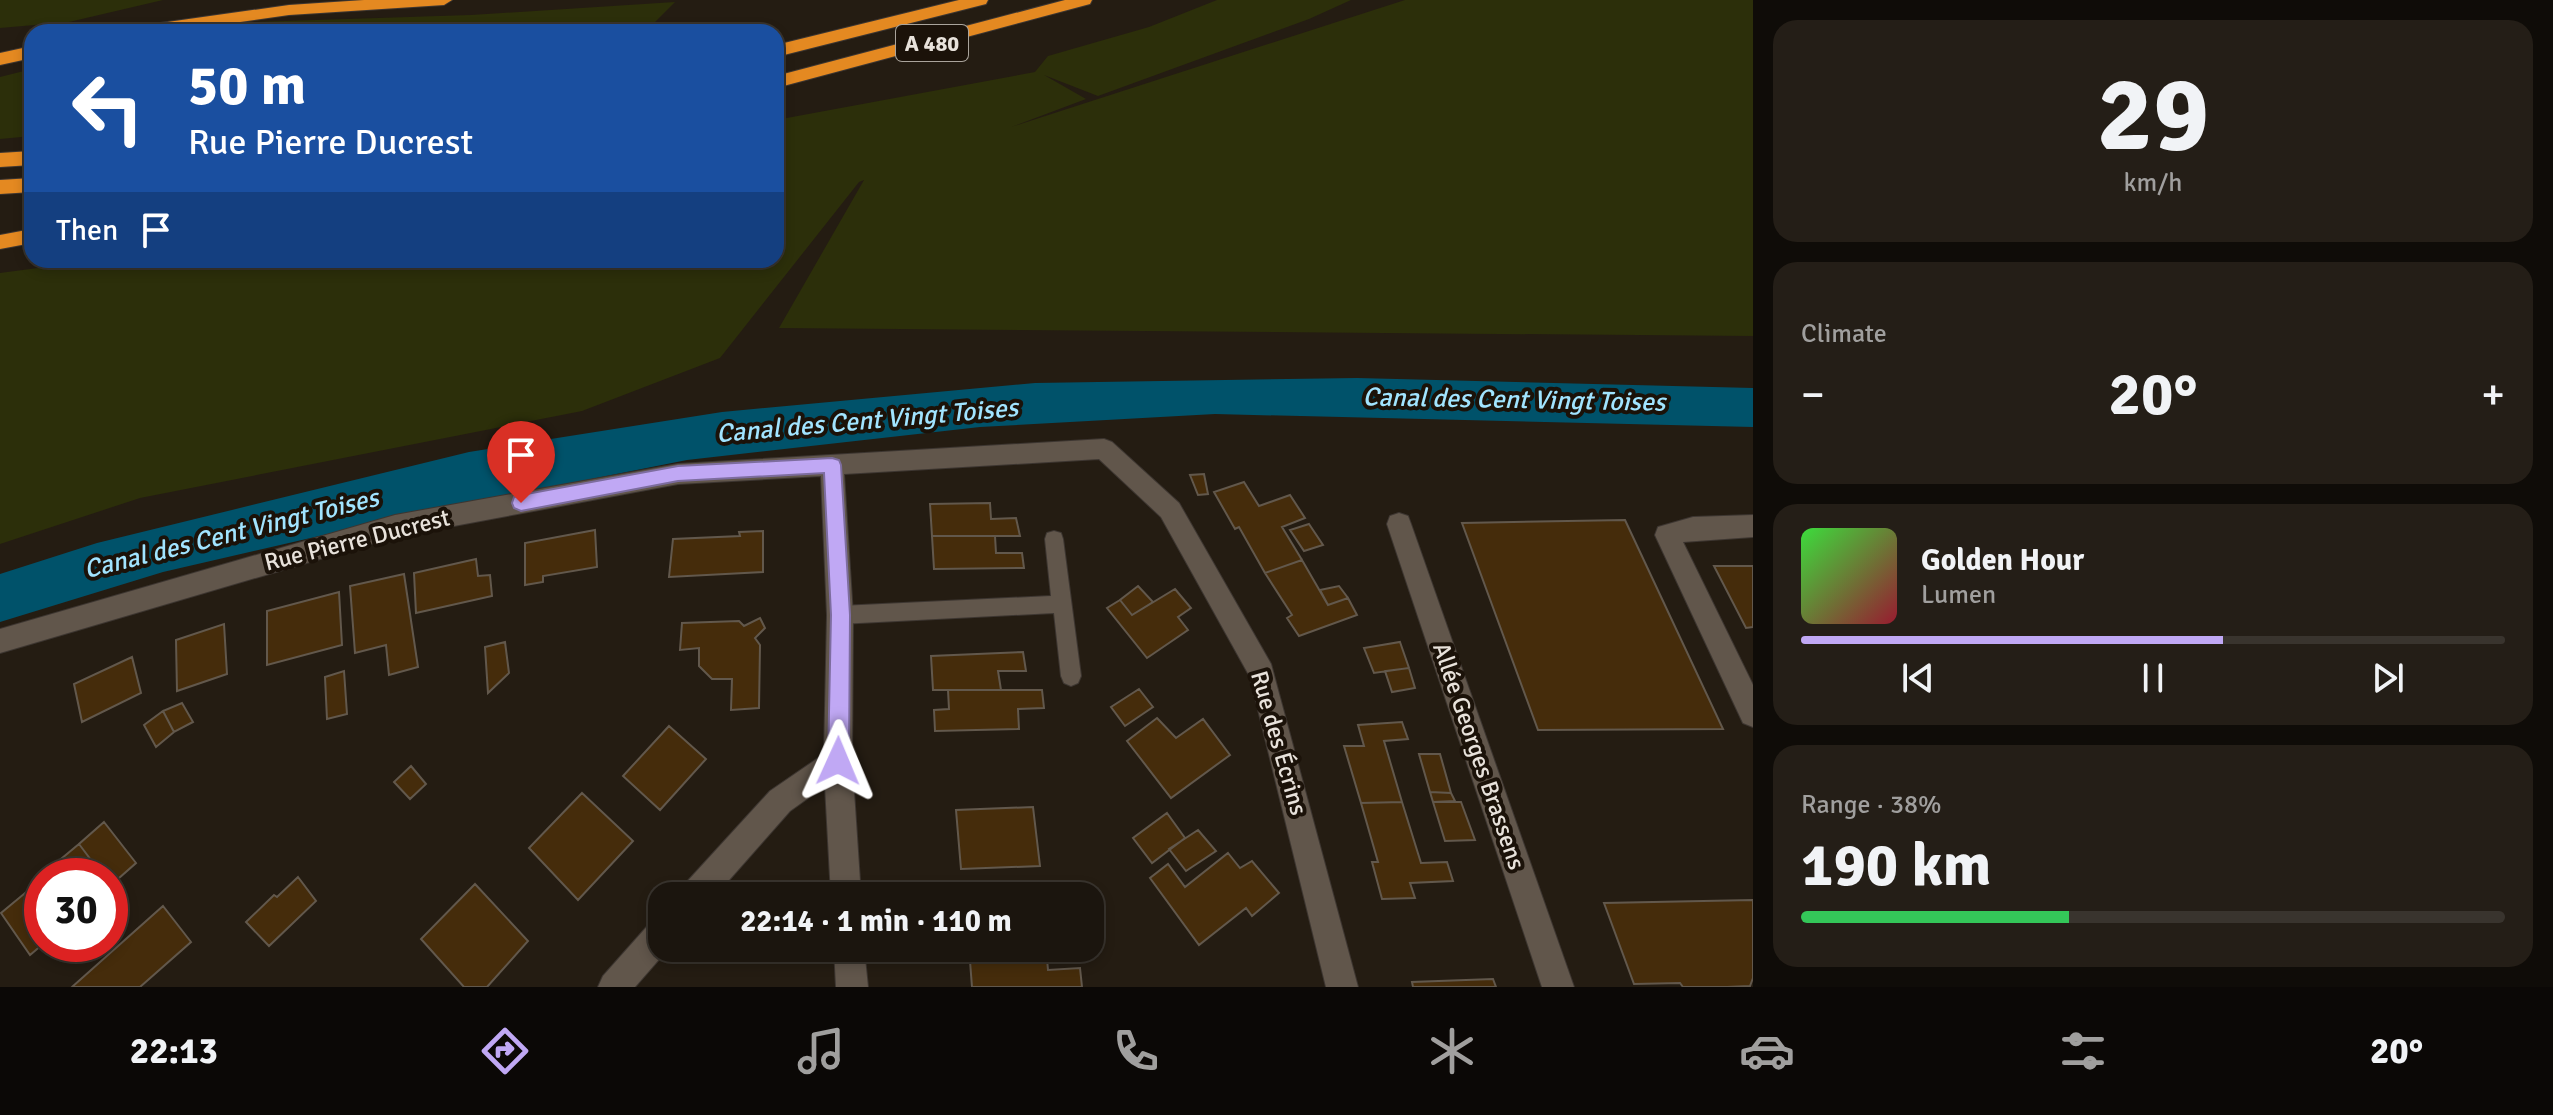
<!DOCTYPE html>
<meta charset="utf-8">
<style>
body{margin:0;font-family:Signika,sans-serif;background:#241e17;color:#f1f3f6;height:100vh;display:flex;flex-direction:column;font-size:30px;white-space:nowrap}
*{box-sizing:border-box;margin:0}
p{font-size:26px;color:#a09f9e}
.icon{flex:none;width:44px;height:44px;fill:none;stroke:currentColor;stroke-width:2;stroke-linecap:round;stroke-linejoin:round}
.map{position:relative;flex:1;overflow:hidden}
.panel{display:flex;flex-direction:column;gap:20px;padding:20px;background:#0f0c08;width:800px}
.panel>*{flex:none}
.hud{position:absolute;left:24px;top:24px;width:760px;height:244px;border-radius:24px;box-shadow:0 4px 12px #0003,0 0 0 2px #39342e;background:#1a4fa0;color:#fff;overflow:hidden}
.speed{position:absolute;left:24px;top:858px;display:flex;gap:16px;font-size:40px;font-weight:700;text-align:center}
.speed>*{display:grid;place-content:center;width:104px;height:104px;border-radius:50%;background:#1b150e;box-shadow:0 4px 12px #0003,0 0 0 2px #39342e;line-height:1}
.speed .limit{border:12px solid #d22;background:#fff;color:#111}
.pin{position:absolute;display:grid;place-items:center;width:68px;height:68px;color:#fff;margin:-82px -34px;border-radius:50% 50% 50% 0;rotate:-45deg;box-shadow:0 0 8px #0007}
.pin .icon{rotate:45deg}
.me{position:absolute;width:88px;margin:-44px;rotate:1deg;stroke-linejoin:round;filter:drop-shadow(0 0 6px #0008)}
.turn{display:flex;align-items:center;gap:28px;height:168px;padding:0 32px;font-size:36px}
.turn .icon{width:104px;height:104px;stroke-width:2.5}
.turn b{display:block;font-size:56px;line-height:68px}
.then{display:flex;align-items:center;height:76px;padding:0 32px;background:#0003;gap:16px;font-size:30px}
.big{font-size:60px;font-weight:700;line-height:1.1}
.panel .widget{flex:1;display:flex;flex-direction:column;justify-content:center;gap:12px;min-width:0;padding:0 28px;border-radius:24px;background:#241e17}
.panel .dial{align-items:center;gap:0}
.dial b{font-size:104px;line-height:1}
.song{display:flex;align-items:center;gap:24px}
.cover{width:96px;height:96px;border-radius:12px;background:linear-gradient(135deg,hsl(120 70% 55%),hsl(350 70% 35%))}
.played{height:8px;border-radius:4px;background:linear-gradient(90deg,#c0a8f4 60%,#39342e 60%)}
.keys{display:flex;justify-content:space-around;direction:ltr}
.heat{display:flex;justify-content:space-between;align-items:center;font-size:44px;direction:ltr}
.charge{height:12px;border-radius:6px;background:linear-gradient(90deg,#34c759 38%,#39342e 0)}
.trip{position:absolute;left:648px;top:882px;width:456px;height:80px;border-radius:24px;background:#1b150e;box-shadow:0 4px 12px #0003,0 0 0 2px #39342e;font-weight:700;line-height:80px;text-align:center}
.menu{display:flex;height:128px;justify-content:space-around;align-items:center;background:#0b0806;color:#a09f9e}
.menu .icon{width:56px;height:56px}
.menu .selected{color:#c0a8f4}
.menu b{font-size:36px;color:#f1f3f6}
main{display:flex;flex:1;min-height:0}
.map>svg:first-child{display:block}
</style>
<main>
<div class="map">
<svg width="1753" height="987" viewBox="0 0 1753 987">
<rect width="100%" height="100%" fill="#241c12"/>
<!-- green -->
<path fill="#2c2f0a" d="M0,0H163L69,22L0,28Z
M1217,0H1351L1309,19L1098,96L1044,75L1086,99L1011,127L1405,0H1753V336L779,328L864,180L859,182L720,358L582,411L140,498L0,544V273L98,260H776V120L1035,72L1048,56L1149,27Z
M675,2L645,32H205L254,22L471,15Z
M32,69V136L0,139V77Z"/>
<!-- water -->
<path fill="#00526a" d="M1357,378L1753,388V427L1215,414L980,427L687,460L415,514L163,572L0,622V574L97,543L469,452L722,412L1035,383Z"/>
<!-- building -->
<path fill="#452c0b" stroke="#62584c" stroke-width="2" d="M1204,474L1208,494L1198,495L1190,475Z
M1244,482L1259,506L1290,495L1305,518L1282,527L1302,560L1265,573L1239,527L1235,529L1214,492Z
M990,503L991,519L1016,518L1020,536H932L930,504Z
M1625,520L1723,729L1538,730L1462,523Z
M1309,524L1323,545L1304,551L1290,530Z
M595,530L597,567L543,576V582L525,585V543Z
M763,531V572L669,577L673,539L740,536L739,532Z
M932,536H995L996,553H1022L1024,568L934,569Z
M476,559L478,576L490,575L492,596L416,613L414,573Z
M1302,560L1328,605L1348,598L1357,615L1299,636L1287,618L1292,615L1265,573Z
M1714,566H1753V627L1746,628Z
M404,574L418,667L389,675L386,645L355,653L350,586Z
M1138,586L1153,602L1132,615L1120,600Z
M1339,586L1348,598L1328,605L1320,590Z
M1175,589L1191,608L1178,617L1188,630L1147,658L1107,608L1120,600L1132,615Z
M339,592L342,645L267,665V611Z
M760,618L765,628L755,638L760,645L759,708L731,710L732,679H712L699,666V648L680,650L682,623L739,621L744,626Z
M224,624L227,674L177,691L176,640Z
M505,642L509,673L488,693L485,647Z
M1400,642L1409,668L1374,673L1364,648Z
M1023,652L1026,671H998L1001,690H933L931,656Z
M132,657L141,693L82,722L74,684Z
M1409,668L1415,688L1392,692L1385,671Z
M344,671L347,714L327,719L325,677Z
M1139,689L1153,707L1125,726L1111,707Z
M948,690H1042L1044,708L1018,709L1019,729L935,731L934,710L949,709Z
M182,703L193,722L174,732L163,711Z
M163,711L174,732L156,747L144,725Z
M1157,718L1176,738L1203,719L1230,755L1171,798L1127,741Z
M1402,722L1408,739L1384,741L1402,802L1361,803L1344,746H1364L1358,725Z
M669,726L706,759L660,810L623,776Z
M1419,754H1440L1451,793L1430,792Z
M411,766L426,784L410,799L394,782Z
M1430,792L1451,793L1455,801L1433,802Z
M582,793L633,841L578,900L529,848Z
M1402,802L1421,863L1447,862L1453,881L1410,883L1415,898L1382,899L1372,862H1378L1361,803Z
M1433,802H1461L1475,840L1445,841Z
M1033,807L1040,866L961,869L956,810Z
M1167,813L1185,838L1152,863L1133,838Z
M104,822L136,863L110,886V876H103L79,844Z
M1198,830L1216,851L1186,871L1169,849Z
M79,844L103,876H46L51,872L49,869Z
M1228,853L1240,868L1252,861L1279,893L1252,916L1246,908L1199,945L1150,878L1168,864L1185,887Z
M298,877L316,901L269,946L246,922L274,895L277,897Z
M42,879L43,944L30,955L1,913Z
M475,884L528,941L487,987H464L421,939Z
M1753,900V978L1750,986L1727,987H1683L1680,983L1634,984L1604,903Z
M163,906L191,942L140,987H72Z
M969,948H1046L1048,970L1080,968L1082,987H972Z
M1493,979L1496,987H1413L1412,982Z"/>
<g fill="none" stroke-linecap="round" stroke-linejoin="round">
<defs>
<path id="lane" d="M1054,531L1061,533L1063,539L1081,676L1078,683L1071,686L1064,683L1061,676L1054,613L840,624L833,621L830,615L833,609L840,606L1051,596L1045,539L1047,533Z"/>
<path id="street" d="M1104,439L1112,442L1179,503L1271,664L1358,987H1326L1250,677L1161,517L1099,459L844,474L853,615L852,761L861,896H831L825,786L790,811L715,896H680L684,885L770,791L824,754L827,615L821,476L678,484L395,537L0,653V629L395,515L678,464Z
M1399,513L1408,516L1411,524L1574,987H1542L1387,524L1390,516Z
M1753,515V537L1683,542L1753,685V727L1743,723L1655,535L1658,527L1693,517Z
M662,918V948H669L635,987H598L603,976L651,922Z
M834,948H864L868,987H836Z"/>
<path id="highway" d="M364,0H452L444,5L289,15L170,32H123L132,27L289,5Z
M959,0H988L986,4L776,57V45Z
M1065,0H1092L1090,4L776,88V76Z
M32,46V58L0,65V53Z
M32,151V165L0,167V153Z
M32,178V192L0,194V180Z
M32,229V243L0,249V235Z"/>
</defs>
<!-- lane casing -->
<use href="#lane" stroke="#3d3631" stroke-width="2"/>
<!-- street casing -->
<use href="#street" stroke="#3d3631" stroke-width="2"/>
<!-- highway casing -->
<use href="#highway" stroke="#3d3631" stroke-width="2"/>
<!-- lane -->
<use href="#lane" fill="#61564b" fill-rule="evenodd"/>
<!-- street -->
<use href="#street" fill="#61564b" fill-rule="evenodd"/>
<!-- highway -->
<use href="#highway" fill="#e48921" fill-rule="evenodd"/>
</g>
<!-- route -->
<path fill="#c0a8f4" stroke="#7d6d9f" stroke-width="2" d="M832,458L839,460L841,465L850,615L849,761L846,769L838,772L831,769L828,761L831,615L824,473L678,481L521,511L514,508L512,503L514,497L521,495L678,466Z"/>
<g text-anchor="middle" stroke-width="8" stroke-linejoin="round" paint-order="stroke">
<!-- shield labels -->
<rect fill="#1b1209" stroke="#aaa49c" stroke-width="2" x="896" y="25" width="72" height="36" rx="6"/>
<g font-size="22" font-weight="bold" fill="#e8e2db">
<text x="932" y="51">A 480</text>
</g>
<!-- street labels -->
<g font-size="24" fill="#e8e2db" stroke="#1b1209">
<text transform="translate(357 540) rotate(-14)" y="8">Rue Pierre Ducrest</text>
<text transform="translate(1279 743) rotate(74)" y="8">Rue des Écrins</text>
<text transform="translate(1479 756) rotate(71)" y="8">Allée Georges Brassens</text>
</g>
<!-- water labels -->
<g font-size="26" font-style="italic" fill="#a1e4ff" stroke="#1b1209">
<text transform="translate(1514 399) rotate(1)" y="9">Canal des Cent Vingt Toises</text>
<text transform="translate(867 420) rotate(-5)" y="9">Canal des Cent Vingt Toises</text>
<text transform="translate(231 533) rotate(-14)" y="9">Canal des Cent Vingt Toises</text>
</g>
</g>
</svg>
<div class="speed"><div class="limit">30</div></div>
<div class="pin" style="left:521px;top:503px;background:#d93025"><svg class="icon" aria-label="arrive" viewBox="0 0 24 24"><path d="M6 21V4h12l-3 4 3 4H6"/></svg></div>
<svg class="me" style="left:838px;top:761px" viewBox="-20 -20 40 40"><path d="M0-17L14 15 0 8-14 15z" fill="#c0a8f4" stroke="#fff" stroke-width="4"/></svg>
<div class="trip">22:14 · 1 min · 110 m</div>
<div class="hud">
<div class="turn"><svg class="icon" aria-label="left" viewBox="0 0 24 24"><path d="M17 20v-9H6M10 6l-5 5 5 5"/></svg><div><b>50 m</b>Rue Pierre Ducrest</div></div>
<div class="then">Then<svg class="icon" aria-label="arrive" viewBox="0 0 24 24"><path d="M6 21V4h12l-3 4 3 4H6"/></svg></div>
</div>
</div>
<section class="panel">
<div class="widget dial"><b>29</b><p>km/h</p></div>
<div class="widget"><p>Climate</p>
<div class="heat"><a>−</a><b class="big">20°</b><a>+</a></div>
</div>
<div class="widget">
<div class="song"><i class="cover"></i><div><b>Golden Hour</b><p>Lumen</p></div></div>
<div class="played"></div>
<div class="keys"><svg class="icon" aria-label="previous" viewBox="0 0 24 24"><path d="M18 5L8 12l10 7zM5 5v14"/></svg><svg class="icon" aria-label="pause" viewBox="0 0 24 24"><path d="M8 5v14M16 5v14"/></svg><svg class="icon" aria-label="next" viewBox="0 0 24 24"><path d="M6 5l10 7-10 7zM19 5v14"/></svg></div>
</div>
<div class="widget"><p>Range · 38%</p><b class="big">190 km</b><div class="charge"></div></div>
</section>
</main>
<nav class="menu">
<b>22:13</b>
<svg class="icon selected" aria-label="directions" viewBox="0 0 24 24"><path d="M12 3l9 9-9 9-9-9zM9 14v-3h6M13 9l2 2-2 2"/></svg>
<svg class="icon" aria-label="music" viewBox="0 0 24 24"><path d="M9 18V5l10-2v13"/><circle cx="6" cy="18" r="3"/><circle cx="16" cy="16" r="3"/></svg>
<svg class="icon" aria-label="phone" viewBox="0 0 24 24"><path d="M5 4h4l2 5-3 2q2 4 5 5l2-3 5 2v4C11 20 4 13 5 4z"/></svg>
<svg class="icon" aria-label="climate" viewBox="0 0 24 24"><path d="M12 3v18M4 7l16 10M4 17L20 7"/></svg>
<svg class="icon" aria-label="car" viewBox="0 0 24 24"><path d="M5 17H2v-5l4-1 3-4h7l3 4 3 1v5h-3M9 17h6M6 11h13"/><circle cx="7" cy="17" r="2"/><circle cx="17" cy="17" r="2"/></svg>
<svg class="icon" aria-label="filters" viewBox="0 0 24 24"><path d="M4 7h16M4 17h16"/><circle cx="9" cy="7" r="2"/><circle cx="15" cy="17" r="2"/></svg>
<b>20°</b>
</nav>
